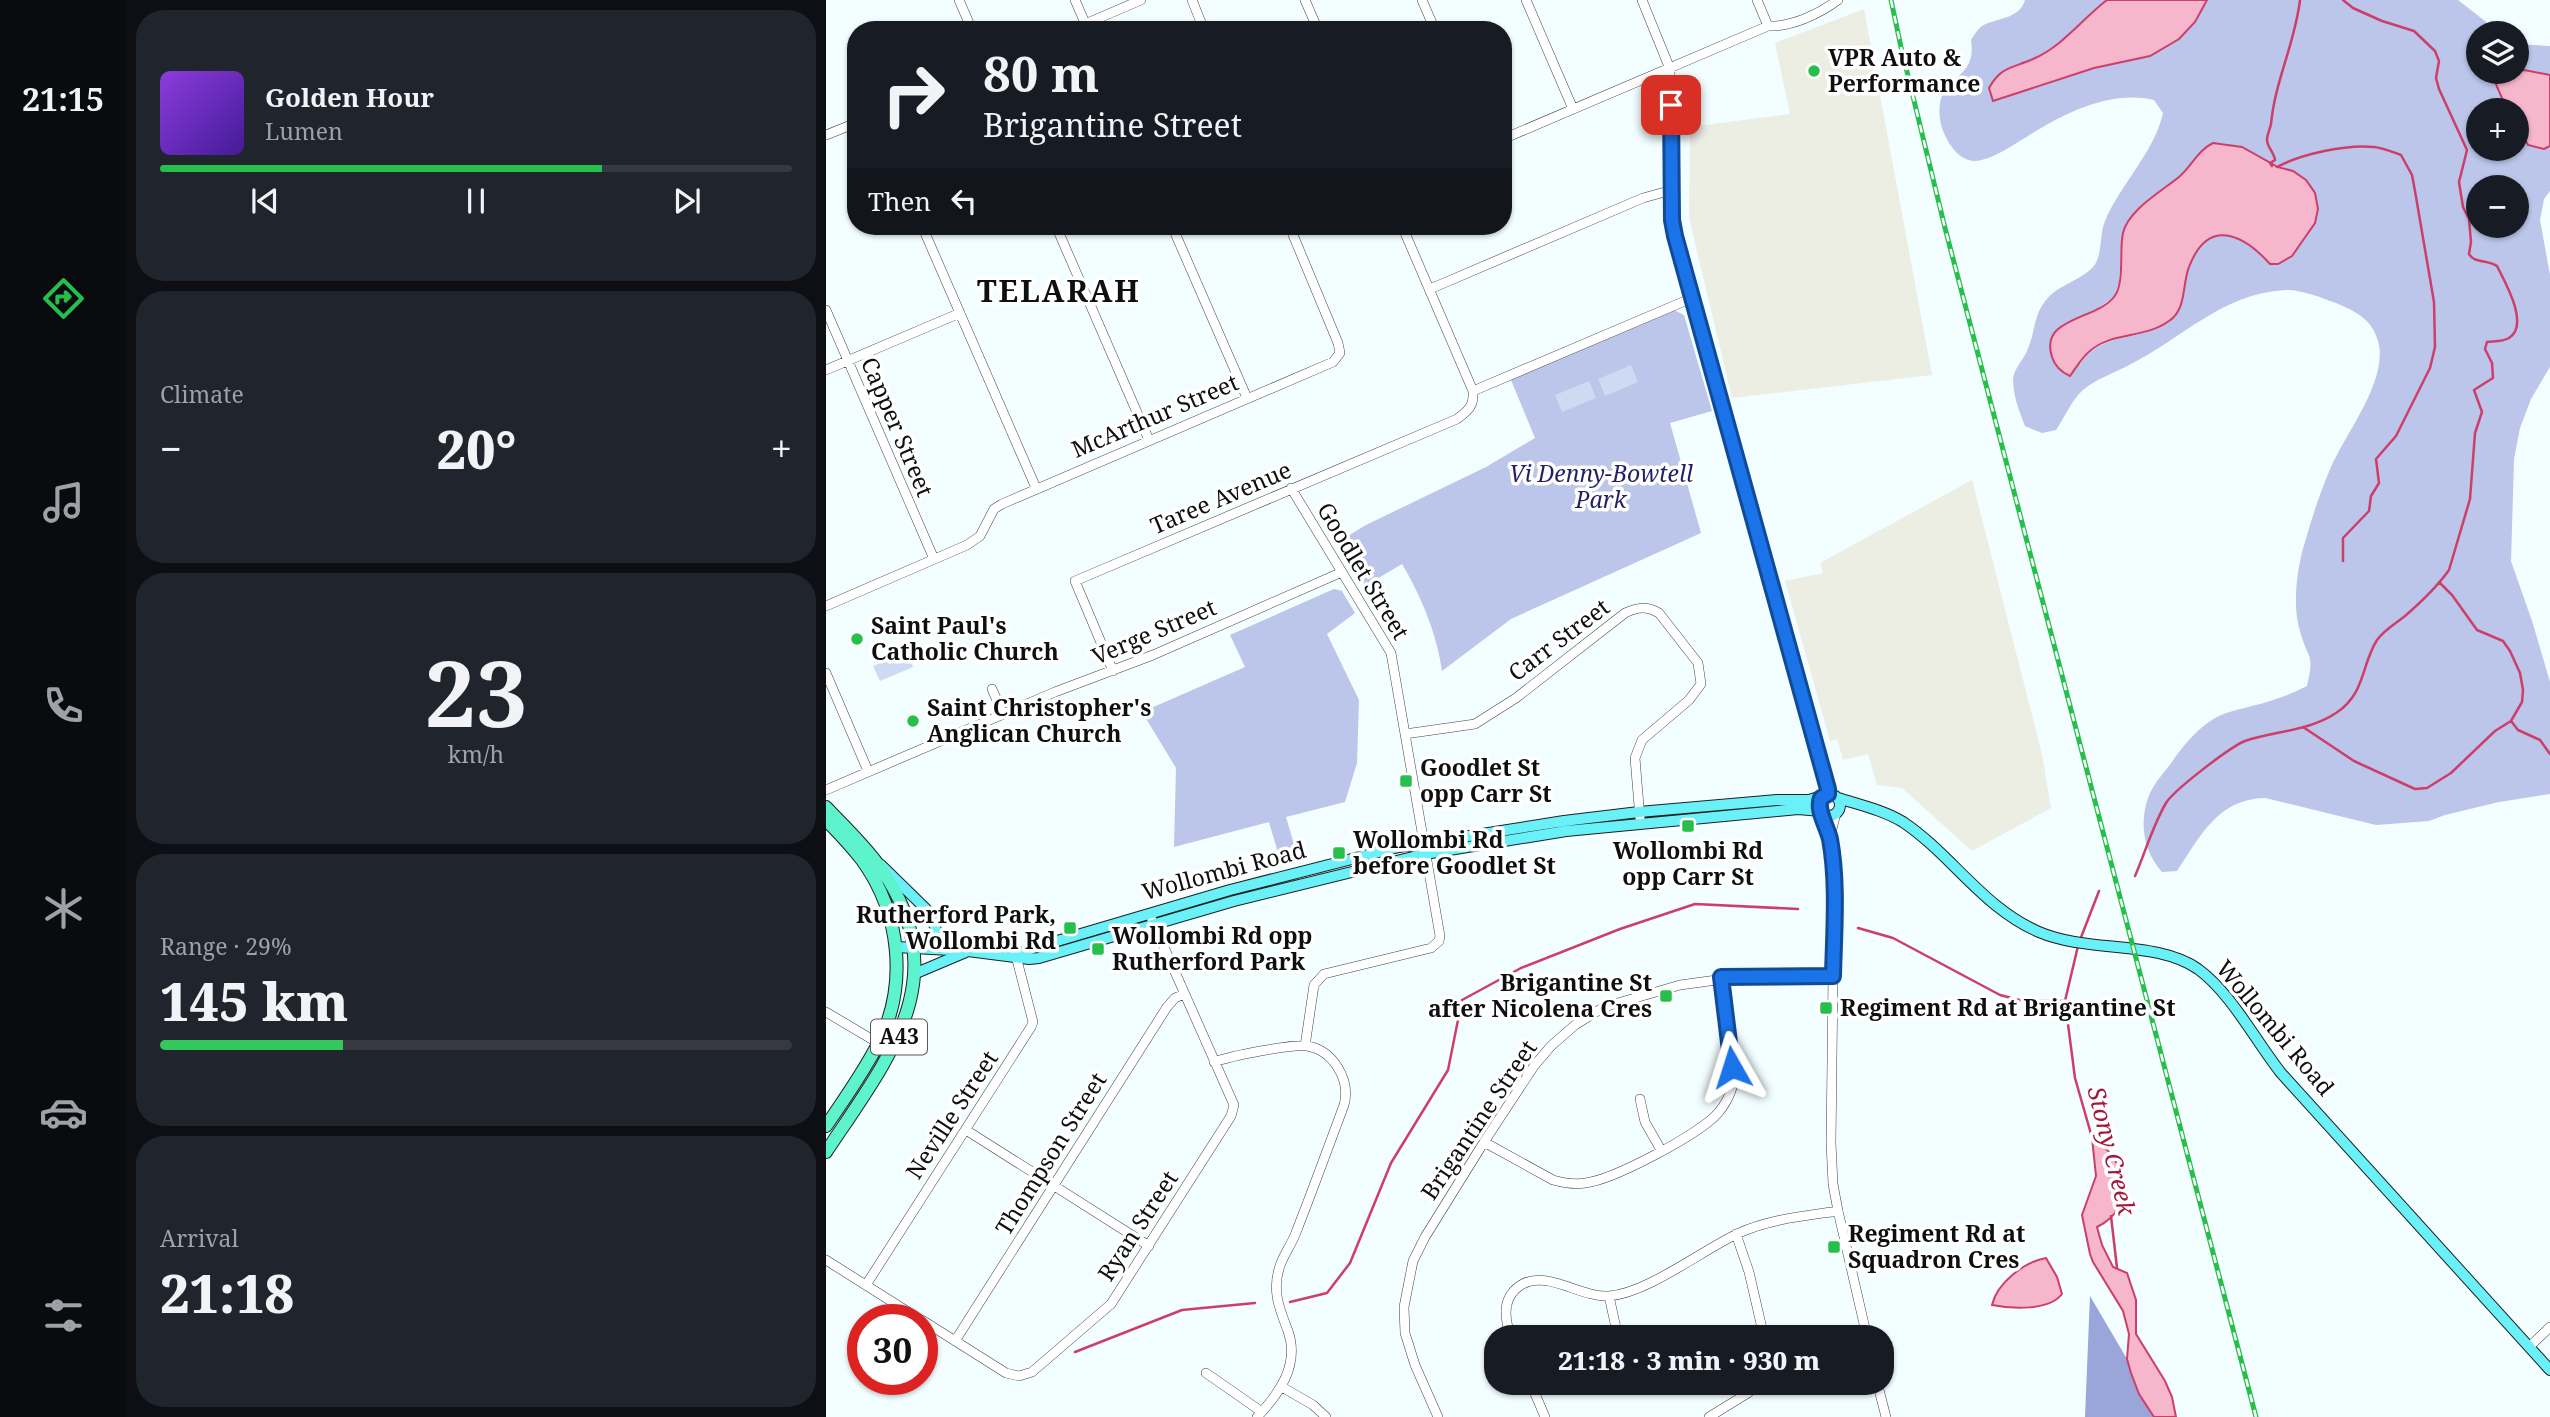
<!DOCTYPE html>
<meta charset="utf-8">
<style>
body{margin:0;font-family:"Noto Serif",serif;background:#20242c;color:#f1f3f6;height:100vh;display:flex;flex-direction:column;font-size:26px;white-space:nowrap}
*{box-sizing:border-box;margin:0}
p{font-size:23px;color:#9ea1a6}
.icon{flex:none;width:38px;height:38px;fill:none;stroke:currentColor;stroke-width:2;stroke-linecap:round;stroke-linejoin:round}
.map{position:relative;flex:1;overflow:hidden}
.drawer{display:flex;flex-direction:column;gap:10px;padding:10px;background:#0d0f14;width:700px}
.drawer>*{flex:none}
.banner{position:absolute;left:21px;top:21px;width:665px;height:214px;border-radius:28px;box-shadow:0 2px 5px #0004;background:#171b24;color:#f1f3f6;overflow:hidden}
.tools{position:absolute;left:1640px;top:21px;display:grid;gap:14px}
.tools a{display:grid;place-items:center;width:63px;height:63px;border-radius:50%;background:#171b24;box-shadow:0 2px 5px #0004;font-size:35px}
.speed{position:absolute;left:21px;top:1304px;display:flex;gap:14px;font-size:35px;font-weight:700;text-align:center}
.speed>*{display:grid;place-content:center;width:91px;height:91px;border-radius:50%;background:#171b24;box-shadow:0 2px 5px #0004;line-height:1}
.speed .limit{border:10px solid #d22;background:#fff;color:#111}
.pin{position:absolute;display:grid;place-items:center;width:60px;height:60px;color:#fff;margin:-30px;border-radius:14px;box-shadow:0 4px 10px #0006}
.me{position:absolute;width:77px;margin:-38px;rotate:354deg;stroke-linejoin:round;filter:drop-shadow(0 0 5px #0008)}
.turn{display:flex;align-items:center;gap:24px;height:147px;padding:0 21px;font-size:32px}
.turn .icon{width:91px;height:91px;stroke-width:2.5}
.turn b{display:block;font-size:49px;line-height:60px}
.then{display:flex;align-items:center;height:66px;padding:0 21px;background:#0003;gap:14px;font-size:26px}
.big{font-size:52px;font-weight:800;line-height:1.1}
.drawer .widget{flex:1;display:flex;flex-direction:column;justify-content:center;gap:10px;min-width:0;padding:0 24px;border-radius:28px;background:#20242c}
.drawer .dial{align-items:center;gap:0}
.dial b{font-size:91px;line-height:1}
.song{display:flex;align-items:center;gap:21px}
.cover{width:84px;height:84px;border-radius:10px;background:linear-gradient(135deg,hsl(270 70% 55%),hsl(260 70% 35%))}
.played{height:7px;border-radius:4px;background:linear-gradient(90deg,#27bf4c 70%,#363941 70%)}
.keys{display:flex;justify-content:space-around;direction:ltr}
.heat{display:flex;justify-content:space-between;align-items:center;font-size:38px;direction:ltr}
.charge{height:10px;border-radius:5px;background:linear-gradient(90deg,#34c759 29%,#363941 0)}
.trip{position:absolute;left:658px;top:1325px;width:410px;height:70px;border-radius:28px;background:#171b24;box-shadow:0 2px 5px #0004;font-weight:800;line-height:70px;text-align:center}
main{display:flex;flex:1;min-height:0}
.tabs{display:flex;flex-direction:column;width:126px;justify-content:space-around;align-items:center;background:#090b0e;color:#9ea1a6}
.tabs .icon{width:49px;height:49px}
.tabs .active{color:#27bf4c}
.tabs b{font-size:32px;color:#f1f3f6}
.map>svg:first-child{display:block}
</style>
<main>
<nav class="tabs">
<b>21:15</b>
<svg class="icon active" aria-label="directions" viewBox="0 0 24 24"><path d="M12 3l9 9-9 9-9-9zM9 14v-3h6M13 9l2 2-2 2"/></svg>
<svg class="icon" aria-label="music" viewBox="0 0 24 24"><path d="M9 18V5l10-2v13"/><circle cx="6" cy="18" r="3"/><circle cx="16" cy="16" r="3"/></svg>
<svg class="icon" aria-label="phone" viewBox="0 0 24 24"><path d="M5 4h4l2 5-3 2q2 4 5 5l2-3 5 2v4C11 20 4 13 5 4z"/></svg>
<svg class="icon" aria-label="climate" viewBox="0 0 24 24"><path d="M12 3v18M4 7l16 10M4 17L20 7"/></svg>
<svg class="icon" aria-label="car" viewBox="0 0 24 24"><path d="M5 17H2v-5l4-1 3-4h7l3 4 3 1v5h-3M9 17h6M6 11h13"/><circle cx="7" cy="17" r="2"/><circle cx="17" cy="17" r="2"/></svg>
<svg class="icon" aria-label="filters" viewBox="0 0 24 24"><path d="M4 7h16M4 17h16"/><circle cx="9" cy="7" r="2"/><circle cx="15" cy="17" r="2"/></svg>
</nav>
<section class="drawer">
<div class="widget">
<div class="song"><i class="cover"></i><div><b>Golden Hour</b><p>Lumen</p></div></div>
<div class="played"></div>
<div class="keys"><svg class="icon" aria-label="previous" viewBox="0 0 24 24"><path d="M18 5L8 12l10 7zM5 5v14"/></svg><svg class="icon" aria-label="pause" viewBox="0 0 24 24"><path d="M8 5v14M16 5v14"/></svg><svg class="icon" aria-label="next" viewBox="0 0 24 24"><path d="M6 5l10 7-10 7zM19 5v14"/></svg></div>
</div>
<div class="widget"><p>Climate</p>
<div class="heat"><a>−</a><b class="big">20°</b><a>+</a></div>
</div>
<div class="widget dial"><b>23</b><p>km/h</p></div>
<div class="widget"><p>Range · 29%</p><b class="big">145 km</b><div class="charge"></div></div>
<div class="widget"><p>Arrival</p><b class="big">21:18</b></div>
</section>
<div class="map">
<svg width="1724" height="1417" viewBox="0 0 1724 1417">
<rect width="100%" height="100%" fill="#f2feff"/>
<!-- industrial -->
<path fill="#eceee4" d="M1038,9L1106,375L906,398L863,218L864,127L964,114L949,43Z
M1146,480L1216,754L1225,808L1146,851L1076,788L1051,785L1042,754L1017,760L1011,739L1004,741L959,581L997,573L994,563Z"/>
<!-- green -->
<path fill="#bbc6ea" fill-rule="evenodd" d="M1199,0H1281L1237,40L1208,59L1186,66L1175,99L1268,68L1324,56L1353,39L1369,22L1381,0H1632L1659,21L1668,33H1652V72H1690L1691,44L1724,46V75L1713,74L1676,103L1681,110H1652V149H1690L1691,125L1695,131L1718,149L1724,146V191L1718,199L1714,220L1724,275V367L1705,399L1694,428L1688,459L1685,561L1707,624L1724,682V794L1673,802L1619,815L1603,821L1550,825L1439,798C1391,799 1374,837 1351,871L1336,872C1318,852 1313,824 1322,798C1327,784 1337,774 1346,762C1356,747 1370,730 1386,720C1398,712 1412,710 1426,706C1445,701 1464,695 1481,686C1489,652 1482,661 1474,631C1466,606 1471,567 1479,542C1486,517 1495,490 1505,467C1520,433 1560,383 1553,345C1548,321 1532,312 1510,303C1496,298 1475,289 1459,290C1395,294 1357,338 1303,365C1288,373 1270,379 1257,390C1245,401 1239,417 1230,430L1216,433L1199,426C1193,411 1187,395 1187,379C1188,369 1197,360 1201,351C1211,329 1206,311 1227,293C1238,284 1257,278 1267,267C1277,256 1273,235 1279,221C1294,185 1329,151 1337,113L1328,100C1284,90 1239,113 1202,136C1187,145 1166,160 1149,161C1130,161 1116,135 1114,119C1108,72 1152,84 1145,40C1148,35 1152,29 1156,26C1170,18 1194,19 1199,0ZM1387,143L1402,144L1474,175C1482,182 1494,203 1492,214C1490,224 1469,256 1461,260C1456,262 1450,263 1444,264C1416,235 1385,217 1363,265C1357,280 1356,299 1351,314C1321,346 1281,326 1254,364L1230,329L1268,311L1288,297L1293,282L1295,250L1316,208L1354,176L1373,153ZM1652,187H1690V226H1652Z
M848,310L858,315L886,411L844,423L875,533L685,619L616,671C611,634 595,596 576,564L539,586L512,542L540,525L660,467L709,438L685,380Z
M508,589L516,591L529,613L501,634L533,700L531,763L519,802L460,817L472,858L455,863L443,822L348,847L350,768L316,712L419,667L404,635Z"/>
<!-- forest -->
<path fill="#9aa5da" d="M1264,1296L1301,1359L1313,1394L1328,1417H1259Z"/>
<!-- pitch -->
<path fill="#cddaf1" d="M805,365L812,382L779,396L772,379Z
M763,381L770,398L736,412L729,395Z
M80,652L87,667L54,681L47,666Z"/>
<!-- water -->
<path fill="#f6b7cc" stroke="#cd3e6a" stroke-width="2" d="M1281,0H1381L1369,22L1353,39L1324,56L1268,68L1167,101L1163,88C1175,66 1187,68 1207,59C1237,46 1256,19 1281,0Z
M1698,70L1724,75V146L1718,149L1702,145L1691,125L1690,110H1681L1669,82L1682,74Z
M1387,143L1416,147L1452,167L1467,171L1480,180L1489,193L1492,209L1489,223L1466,256L1452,264H1444C1417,234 1382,217 1363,267C1356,284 1361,309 1343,321C1318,339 1285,332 1264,351C1256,357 1250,368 1244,376C1235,372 1229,367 1226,357C1213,317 1270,320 1288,297C1299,283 1293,250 1297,233C1302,210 1336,191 1353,177C1366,166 1371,151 1387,143Z
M1266,1138C1301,1158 1312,1207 1271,1227L1276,1245L1287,1267L1301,1273L1310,1300V1334L1339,1381L1346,1397L1350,1417H1328L1313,1394L1305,1373L1301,1359L1303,1334L1297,1311L1267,1262L1264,1254L1256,1215L1270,1176Z
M1220,1258L1231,1277L1236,1294C1223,1311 1186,1309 1166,1305C1171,1283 1198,1262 1220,1258Z"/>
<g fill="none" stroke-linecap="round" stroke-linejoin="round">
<!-- stream -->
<path stroke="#cd3e6a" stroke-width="2.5" d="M1446,166L1444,163L1449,160C1448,152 1441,147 1441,140C1441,135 1444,129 1445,124C1449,81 1469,43 1474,0
M1451,167C1475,154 1521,144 1548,147C1558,148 1566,152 1575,155L1586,175L1589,191L1608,302L1609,347L1604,368L1570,436L1550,459L1553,483L1545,496L1543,511L1517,538V561
M1685,721L1692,730L1714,740L1724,754
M1477,727L1528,761L1589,789L1601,788L1625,773L1669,731L1685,721L1696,702L1697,690L1694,673L1684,651L1677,641L1651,630L1626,595L1613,582
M1309,876C1319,853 1327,825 1340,803C1348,790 1404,747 1419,741C1449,731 1483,731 1510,713C1540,693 1535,665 1551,640C1558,630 1569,624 1579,616C1594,603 1611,587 1623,570L1644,499L1649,433L1656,412L1648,390L1667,378L1666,363L1659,349L1661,342C1668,341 1676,342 1683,338C1704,325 1679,282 1671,266C1661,259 1649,264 1643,254L1645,242L1643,219L1637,207L1633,182L1641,150L1613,89L1610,78L1613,61L1609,51L1588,31L1556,21L1527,8L1517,0
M1032,928L1067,938L1174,995L1197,1001H1239
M1254,940L1273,891
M1252,946L1239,1001L1249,1078L1267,1141
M1285,1216L1291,1268
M464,1302L501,1293L524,1263L565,1163L622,1070L636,1000L695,968L794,929L869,904L972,909
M249,1352L356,1310L429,1303"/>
<defs>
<path id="minor" d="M133,0L146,30
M249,0L262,30
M366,0L378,30
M479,0L492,30
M596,0L609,30
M700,0L747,109
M816,0L844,69L846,221L849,236L1000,777L1002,794
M931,0L942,26
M245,30L315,0
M0,135L30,123
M677,139L942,26C966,27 993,14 1012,0
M96,226L210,488
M230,226L323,440
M346,226L421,398
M604,289L817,198L846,190
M0,310L108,559
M0,370L134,313
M647,391L866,298
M465,488L565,653L614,936L613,941L605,948L498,974L488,985L479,1046
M0,606L141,545L154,536L168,509L176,504L507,362L514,353L512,343L465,230L475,226
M287,671L249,581L631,419C643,410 648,406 647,391L576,226
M0,673L42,771
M166,689L177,714
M579,734L649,724L690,698L799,613C812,607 820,606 833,613L872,663L875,684L863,700L816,740L809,758L814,818
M0,790L229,692L327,655L516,572
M997,814L1004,839L1008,894L1005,1143L1007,1184L1012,1211L1041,1337
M1004,837L1010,813
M0,1012L52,1043
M388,1062C405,1056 464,1044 481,1046C507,1050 525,1080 518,1105C502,1148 486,1192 469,1235C464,1247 456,1257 453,1269C446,1292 454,1310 462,1331C474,1365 453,1394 431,1417
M814,1099L819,1122L835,1150
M140,1130L323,1246
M658,1142L727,1180C738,1183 748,1185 759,1183C787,1180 874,1134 892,1113C899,1105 904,1095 907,1085C912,1064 898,1002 895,977
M910,1234L923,1272L938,1337
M0,1260L95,1320
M40,1285L205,1027L207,1022L190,956
M783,1296L792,1337
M96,1320L180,1373L193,1376L206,1372L285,1304L405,1116L408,1105L326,920
M685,1337C678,1318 676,1297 695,1285C720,1269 755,1298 783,1296C822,1293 876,1250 913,1233C944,1219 978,1216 1012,1211
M129,1341L341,1007L349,998L358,994
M1703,1347L1724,1327
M380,1373L436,1412
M704,1382L719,1417
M1051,1382L1060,1417
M456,1387L487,1405L500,1417
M612,1417L589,1365L579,1333L578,1307L587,1261L599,1237L658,1142L708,1066L725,1046L749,1025L778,1007L854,985L920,976H1007
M883,1417L922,1393L933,1382"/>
<path id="major" d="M992 805a11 11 0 1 1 22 0a11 11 0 1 1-22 0Z
M1012,798C1034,805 1057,810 1077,822C1126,855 1157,908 1213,932C1262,953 1330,940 1372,969C1405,993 1429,1040 1455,1073L1724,1370
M55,865L100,909L105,916L117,949
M70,947L142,951L203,959L213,958L408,901L599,854L740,831L972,809L995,811
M190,956L204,949L404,890L573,847L738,821L813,812L951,800H983L996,796
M88,974L140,952"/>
<path id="highway" d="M0,807C17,825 36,843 51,863C133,975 64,1056 0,1152
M0,820C13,833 25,846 36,860C75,914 82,986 52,1044C37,1073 18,1100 0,1126"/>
</defs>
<!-- minor casing -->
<use href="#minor" stroke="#424242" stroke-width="10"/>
<!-- major casing -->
<use href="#major" stroke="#202020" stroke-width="12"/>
<!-- highway casing -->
<use href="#highway" stroke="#202020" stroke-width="14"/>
<!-- minor -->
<use href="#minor" stroke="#fff" stroke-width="9"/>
<!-- major -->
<use href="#major" stroke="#6af0f7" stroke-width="10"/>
<!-- highway -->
<use href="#highway" stroke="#5cf3cd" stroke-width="12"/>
<defs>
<path id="rail" d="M1065,0L1075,47L1119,228L1430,1417"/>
</defs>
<!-- rail casing -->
<use href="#rail" stroke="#27bf4c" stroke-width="5"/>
<!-- rail -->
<use href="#rail" stroke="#fff" stroke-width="2.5" stroke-dasharray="8" stroke-linecap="butt"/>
</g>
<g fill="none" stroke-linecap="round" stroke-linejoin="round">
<defs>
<path id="route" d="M845,105L846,220L849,236L1002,789V794L995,798C990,810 1001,826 1004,839C1012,883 1008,931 1007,976L895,977L906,1067"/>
</defs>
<!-- route casing -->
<use href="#route" stroke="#114b97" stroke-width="18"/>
<!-- route -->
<use href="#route" stroke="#1a73e8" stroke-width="12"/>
</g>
<!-- markers -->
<g fill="#27bf4c" stroke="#fff" stroke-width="2.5">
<circle cx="988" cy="71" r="7"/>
<circle cx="31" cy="639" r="7"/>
<circle cx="87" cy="721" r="7"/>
<rect x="573" y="774" width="14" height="14" rx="3.5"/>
<rect x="855" y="819" width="14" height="14" rx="3.5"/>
<rect x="506" y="846" width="14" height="14" rx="3.5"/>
<rect x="237" y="921" width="14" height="14" rx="3.5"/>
<rect x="265" y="942" width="14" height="14" rx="3.5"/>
<rect x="833" y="989" width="14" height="14" rx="3.5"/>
<rect x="993" y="1001" width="14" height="14" rx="3.5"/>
<rect x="1001" y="1240" width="14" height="14" rx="3.5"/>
</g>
<g text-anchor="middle" stroke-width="7" stroke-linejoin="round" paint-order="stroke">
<!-- shield labels -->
<rect fill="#fff" stroke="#575757" stroke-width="2" x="45" y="1019.5" width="56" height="35" rx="5"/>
<g font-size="21" font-weight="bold" fill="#0f0f0f">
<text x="73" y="1044">A43</text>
</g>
<!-- poi labels -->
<g font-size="23" font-weight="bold" fill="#0f0f0f" stroke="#fff" text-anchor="start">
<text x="1002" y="66">VPR Auto &amp;<tspan x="1002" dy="26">Performance</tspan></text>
<text x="45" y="634">Saint Paul's<tspan x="45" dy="26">Catholic Church</tspan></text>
<text x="101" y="716">Saint Christopher's<tspan x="101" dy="26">Anglican Church</tspan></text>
<text x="594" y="776">Goodlet St<tspan x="594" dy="26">opp Carr St</tspan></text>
<text x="527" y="848">Wollombi Rd<tspan x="527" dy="26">before Goodlet St</tspan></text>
<text x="862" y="859" text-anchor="middle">Wollombi Rd<tspan x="862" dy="26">opp Carr St</tspan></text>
<text x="230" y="923" text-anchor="end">Rutherford Park,<tspan x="230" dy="26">Wollombi Rd</tspan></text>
<text x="286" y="944">Wollombi Rd opp<tspan x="286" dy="26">Rutherford Park</tspan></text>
<text x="826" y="991" text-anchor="end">Brigantine St<tspan x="826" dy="26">after Nicolena Cres</tspan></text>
<text x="1014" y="1016">Regiment Rd at Brigantine St</text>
<text x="1022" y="1242">Regiment Rd at<tspan x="1022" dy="26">Squadron Cres</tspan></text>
</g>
<!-- street labels -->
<g font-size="23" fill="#0f0f0f" stroke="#fff">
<text transform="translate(329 416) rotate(-23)" y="8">McArthur Street</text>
<text transform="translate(71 427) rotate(67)" y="8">Capper Street</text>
<text transform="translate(395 498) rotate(-23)" y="8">Taree Avenue</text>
<text transform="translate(537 571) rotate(59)" y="8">Goodlet Street</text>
<text transform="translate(328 632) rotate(-23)" y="8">Verge Street</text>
<text transform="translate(733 640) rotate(-37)" y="8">Carr Street</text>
<text transform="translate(398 871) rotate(-15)" y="8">Wollombi Road</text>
<text transform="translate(1449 1028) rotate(50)" y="8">Wollombi Road</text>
<text transform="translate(126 1115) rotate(-57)" y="8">Neville Street</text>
<text transform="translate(653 1120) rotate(-56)" y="8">Brigantine Street</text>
<text transform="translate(225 1154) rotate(-58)" y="8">Thompson Street</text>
<text transform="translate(312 1226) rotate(-57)" y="8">Ryan Street</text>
</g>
<!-- park labels -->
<g font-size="23" font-style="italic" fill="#251f67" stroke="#fff">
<text x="775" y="482">Vi Denny-Bowtell<tspan x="775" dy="26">Park</tspan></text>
</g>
<!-- water labels -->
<g font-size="24" font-style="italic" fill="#a1183e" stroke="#fff">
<text transform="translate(1285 1151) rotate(76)" y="8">Stony Creek</text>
</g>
<!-- district labels -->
<g font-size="30" font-weight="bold" letter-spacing="2" fill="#0f0f0f" stroke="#fff">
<text x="233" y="302">TELARAH</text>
</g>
</g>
</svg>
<div class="tools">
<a><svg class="icon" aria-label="layers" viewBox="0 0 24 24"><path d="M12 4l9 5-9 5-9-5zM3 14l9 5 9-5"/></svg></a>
<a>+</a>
<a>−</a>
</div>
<div class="speed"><div class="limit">30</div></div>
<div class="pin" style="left:845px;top:105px;background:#d93025"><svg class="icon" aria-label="arrive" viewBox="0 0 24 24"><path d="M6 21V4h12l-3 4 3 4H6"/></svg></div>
<svg class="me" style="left:906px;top:1067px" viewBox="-20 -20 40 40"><path d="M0-17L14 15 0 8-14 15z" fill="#1a73e8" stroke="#fff" stroke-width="4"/></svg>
<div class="trip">21:18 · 3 min · 930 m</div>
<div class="banner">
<div class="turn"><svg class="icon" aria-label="right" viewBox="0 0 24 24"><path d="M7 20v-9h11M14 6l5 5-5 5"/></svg><div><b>80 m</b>Brigantine Street</div></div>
<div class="then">Then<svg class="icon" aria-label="left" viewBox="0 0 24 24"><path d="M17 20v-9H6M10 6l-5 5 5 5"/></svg></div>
</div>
</div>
</main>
